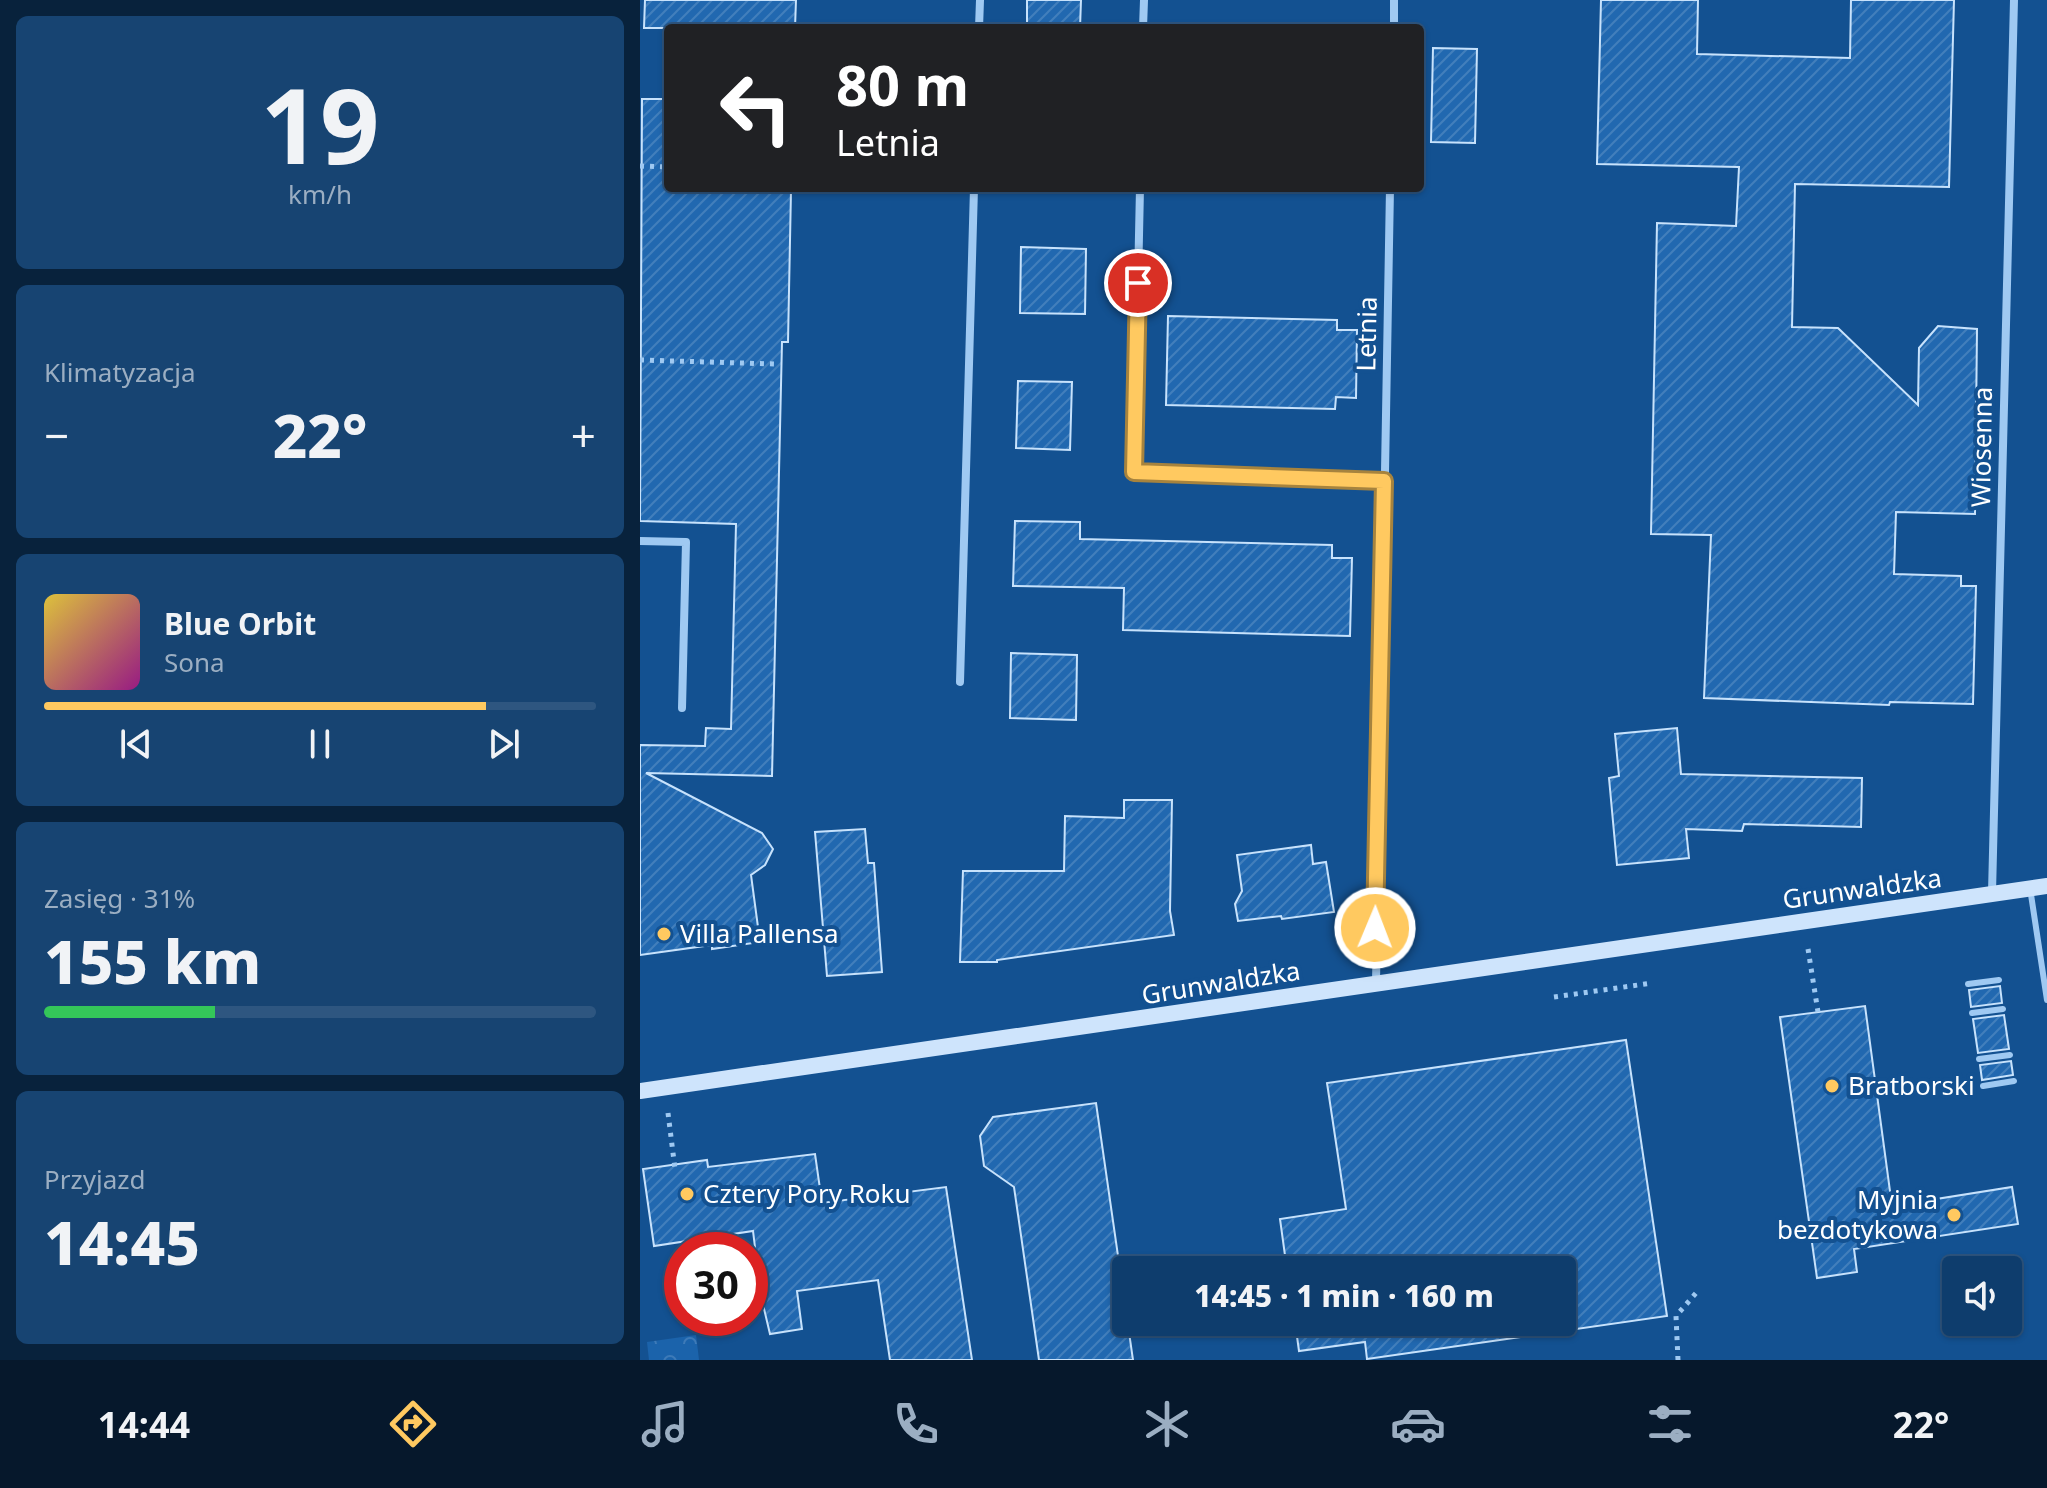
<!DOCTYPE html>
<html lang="pl">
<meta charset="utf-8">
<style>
body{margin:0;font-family:"Noto Sans",sans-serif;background:#174472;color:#f1f3f6;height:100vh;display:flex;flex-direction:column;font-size:30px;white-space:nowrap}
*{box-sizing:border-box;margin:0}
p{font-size:26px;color:#9baec2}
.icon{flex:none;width:44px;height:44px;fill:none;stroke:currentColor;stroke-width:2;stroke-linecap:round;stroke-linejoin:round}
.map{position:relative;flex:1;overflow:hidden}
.drawer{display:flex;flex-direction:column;gap:16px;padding:16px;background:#08223c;width:640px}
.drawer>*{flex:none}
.hud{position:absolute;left:24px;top:24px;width:760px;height:168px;border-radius:8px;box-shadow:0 2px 6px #0004,0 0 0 2px #2e5680;background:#202124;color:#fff;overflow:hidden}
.fabs{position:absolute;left:1302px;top:1256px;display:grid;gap:16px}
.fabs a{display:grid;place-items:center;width:80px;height:80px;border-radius:8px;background:#0e3d6d;box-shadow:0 2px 6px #0004,0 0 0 2px #2e5680;font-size:40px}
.speed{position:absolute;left:24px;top:1232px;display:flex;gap:16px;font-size:40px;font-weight:700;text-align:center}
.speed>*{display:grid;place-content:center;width:104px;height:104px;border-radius:50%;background:#0e3d6d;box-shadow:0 2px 6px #0004,0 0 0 2px #2e5680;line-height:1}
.speed .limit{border:12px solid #d22;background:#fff;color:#111}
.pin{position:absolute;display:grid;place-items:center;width:68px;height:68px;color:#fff;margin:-34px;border:4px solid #fff;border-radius:50%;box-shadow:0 2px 8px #0007}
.me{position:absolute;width:88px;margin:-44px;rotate:1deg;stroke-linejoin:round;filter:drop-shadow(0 0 6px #0008)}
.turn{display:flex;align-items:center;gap:28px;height:168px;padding:0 40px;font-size:36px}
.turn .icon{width:104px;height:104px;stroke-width:2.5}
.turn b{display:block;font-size:56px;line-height:68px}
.big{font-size:60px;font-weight:800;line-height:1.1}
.drawer .tile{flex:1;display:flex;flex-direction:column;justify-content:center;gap:12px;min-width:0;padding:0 28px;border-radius:12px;background:#174472}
.drawer .dial{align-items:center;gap:0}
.dial b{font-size:104px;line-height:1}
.song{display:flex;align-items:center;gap:24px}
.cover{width:96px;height:96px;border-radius:12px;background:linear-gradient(135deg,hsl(50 70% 55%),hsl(310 70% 35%))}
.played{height:8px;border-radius:4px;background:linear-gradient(90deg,#ffc960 80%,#2e5680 80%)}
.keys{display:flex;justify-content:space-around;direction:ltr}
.heat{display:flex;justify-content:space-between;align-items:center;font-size:44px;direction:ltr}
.charge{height:12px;border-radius:6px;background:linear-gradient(90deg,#34c759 31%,#2e5680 0)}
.trip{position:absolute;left:472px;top:1256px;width:464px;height:80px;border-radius:8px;background:#0e3d6d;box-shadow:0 2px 6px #0004,0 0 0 2px #2e5680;font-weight:800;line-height:80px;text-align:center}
.tab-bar{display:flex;height:128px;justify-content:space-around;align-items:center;background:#06182c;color:#9baec2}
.tab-bar .icon{width:56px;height:56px}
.tab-bar .active{color:#ffc960}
.tab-bar b{font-size:36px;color:#f1f3f6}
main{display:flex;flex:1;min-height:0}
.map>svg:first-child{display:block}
</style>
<main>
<section class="drawer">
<div class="tile dial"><b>19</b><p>km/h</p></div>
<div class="tile"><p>Klimatyzacja</p>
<div class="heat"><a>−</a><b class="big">22°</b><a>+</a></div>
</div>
<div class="tile">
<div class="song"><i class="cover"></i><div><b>Blue Orbit</b><p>Sona</p></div></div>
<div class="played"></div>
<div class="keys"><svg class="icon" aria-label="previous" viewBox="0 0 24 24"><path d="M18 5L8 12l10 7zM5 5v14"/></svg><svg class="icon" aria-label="pause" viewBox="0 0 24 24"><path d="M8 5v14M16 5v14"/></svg><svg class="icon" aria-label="next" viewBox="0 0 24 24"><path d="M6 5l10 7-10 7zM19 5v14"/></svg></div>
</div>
<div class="tile"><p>Zasięg · 31%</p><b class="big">155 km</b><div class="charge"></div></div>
<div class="tile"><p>Przyjazd</p><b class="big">14:45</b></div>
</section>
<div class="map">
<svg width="1407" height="1360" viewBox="0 0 1407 1360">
<defs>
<pattern id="park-crowns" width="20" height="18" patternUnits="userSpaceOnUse" patternTransform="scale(2)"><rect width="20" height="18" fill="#1b63ab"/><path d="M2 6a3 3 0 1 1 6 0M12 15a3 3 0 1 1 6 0" fill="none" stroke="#3d7ab8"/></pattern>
<pattern id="building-hatch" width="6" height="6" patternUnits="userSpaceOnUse" patternTransform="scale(2)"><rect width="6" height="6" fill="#2168b0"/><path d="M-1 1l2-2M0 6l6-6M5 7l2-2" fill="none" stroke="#427fbc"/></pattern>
</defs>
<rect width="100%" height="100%" fill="#135191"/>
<!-- park -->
<path fill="url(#park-crowns)" d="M56,1335L59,1360H9L7,1342Z"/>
<!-- building -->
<path fill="url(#building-hatch)" stroke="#c7e2fc" stroke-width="2" d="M5,0H156L155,28H4Z
M387,0H441L440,28H387Z
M961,0H1058L1057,54L1210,58L1211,0H1314L1309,187L1155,184L1152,327L1198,328L1278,405L1279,348L1298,326L1337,329L1335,514L1256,512L1254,574L1321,576V586H1336L1333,704L1250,702L1249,705L1064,698L1071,535L1011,534L1017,223L1096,226L1099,167L957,164Z
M793,48L837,49L835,143L791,142Z
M2,99H28V188L151,190L148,342H142L132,776L6,773L122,833L133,849L125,865L111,875L120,942L72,949V945L0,955V745L65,746L66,728L91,729L96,524L0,521Z
M381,247L446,249L445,314L380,313Z
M528,316L697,320V330H717L716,398L696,397L695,409L526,405Z
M378,381L432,382L430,450L376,448Z
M375,521L440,522V539L692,545V558H712L710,636L483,630L484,588L373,586Z
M371,653L437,655L436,720L370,718Z
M1037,728L1041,774L1222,778L1221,827L1104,824L1102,831L1046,829L1049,858L977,865L969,778L979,776L975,734Z
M484,800H532L530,911L534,935L357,960V962H320L323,871H424L425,816L484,818Z
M225,829L228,863H234L242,972L187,976L175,832Z
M671,845L673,864L686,862L694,912L642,919L641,916L598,921L595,904L602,891L597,855Z
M1360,986L1362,1003L1331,1007L1329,990Z
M1225,1006L1252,1206L1372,1187L1378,1224L1214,1249L1217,1272L1177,1278L1140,1017Z
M1364,1015L1369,1049L1338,1053L1333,1019Z
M986,1040L1027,1316L727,1359L725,1342L659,1351L655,1322H922V1270H647L640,1219L706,1209L687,1083Z
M1371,1061L1373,1075L1342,1080L1340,1065Z
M456,1103L493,1360H399L374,1187L344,1166L340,1136L353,1117Z
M175,1154L182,1203L306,1187L332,1360H250L238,1280L157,1291L162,1329L130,1334L121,1296L113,1231L14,1246L3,1169L67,1160L68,1167Z"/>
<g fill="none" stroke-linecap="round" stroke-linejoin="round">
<!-- path -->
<path stroke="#9fc9f2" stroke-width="5" stroke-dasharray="4 6" stroke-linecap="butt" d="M0,166L28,167
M0,360L135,364
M1168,949L1178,1012
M914,997L1012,983
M28,1113L35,1169
M1038,1360L1036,1316L1057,1292"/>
<!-- lane -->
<path stroke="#9fc9f2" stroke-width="6" d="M1390,888L1407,1000
M1328,984L1359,980
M1332,1013L1363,1009
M1339,1059L1370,1055
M1343,1086L1374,1081"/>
<!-- street -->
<path stroke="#9fc9f2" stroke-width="8" d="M339,28L340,0
M503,28L504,0
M754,28V0
M500,188L494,472L744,481
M0,541L46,542L42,708
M320,682L334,188
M1352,893L1374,0
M736,983L750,188"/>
<!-- secondary -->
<path stroke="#cee4fc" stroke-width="16" d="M0,1091L1407,886"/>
</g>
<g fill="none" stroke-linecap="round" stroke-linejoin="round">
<defs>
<path id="route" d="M498,283L494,472L744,481L735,928"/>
</defs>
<!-- route casing -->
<use href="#route" stroke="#a6833e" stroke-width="20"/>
<!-- route -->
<use href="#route" stroke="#ffc960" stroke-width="14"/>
</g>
<!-- markers -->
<g fill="#ffc960" stroke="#135191" stroke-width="3">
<circle cx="24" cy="934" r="8"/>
<circle cx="1192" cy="1086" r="8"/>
<circle cx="47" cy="1194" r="8"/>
<circle cx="1314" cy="1215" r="8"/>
</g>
<g text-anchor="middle" stroke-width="8" stroke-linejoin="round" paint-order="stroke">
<!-- street labels -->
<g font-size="26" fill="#fff" stroke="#135191">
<text transform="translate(727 334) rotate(-89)" y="9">Letnia</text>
<text transform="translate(1342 447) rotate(-89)" y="9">Wiosenna</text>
<text transform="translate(1222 889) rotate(-8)" y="9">Grunwaldzka</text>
<text transform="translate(581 983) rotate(-9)" y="9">Grunwaldzka</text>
</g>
<!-- poi labels -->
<g font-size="26" fill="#fff" stroke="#135191" text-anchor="start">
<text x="40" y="943">Villa Pallensa</text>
<text x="1208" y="1095">Bratborski</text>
<text x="63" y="1203">Cztery Pory Roku</text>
<text x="1298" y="1209" text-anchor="end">Myjnia<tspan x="1298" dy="30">bezdotykowa</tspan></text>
</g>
</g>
</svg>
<div class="fabs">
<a><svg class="icon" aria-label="sound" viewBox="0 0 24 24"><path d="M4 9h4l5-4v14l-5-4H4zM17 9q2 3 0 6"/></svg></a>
</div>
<div class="speed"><div class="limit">30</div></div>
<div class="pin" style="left:498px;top:283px;background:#d93025"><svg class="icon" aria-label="arrive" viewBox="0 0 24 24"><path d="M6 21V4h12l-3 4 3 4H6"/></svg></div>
<svg class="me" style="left:735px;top:928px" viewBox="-20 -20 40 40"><circle r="17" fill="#ffc960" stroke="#fff" stroke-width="3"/><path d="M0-11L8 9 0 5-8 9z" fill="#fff"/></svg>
<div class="trip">14:45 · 1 min · 160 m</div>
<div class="hud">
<div class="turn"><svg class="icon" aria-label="left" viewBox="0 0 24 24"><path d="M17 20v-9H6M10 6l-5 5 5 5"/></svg><div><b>80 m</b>Letnia</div></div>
</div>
</div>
</main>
<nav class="tab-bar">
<b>14:44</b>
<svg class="icon active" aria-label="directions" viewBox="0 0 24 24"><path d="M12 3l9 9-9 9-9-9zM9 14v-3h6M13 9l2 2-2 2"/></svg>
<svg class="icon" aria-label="music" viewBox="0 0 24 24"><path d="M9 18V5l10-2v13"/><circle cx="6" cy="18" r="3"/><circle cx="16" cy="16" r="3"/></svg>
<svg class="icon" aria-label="phone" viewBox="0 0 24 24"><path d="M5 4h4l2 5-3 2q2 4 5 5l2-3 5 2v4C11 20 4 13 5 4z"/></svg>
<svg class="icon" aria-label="climate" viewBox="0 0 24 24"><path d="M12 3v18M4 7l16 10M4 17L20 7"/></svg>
<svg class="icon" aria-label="car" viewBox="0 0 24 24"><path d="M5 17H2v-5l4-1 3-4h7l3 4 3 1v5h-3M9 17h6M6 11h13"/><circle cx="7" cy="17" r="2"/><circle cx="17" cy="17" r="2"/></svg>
<svg class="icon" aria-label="filters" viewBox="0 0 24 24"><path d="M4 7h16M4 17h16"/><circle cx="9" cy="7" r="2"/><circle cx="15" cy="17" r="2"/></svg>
<b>22°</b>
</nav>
